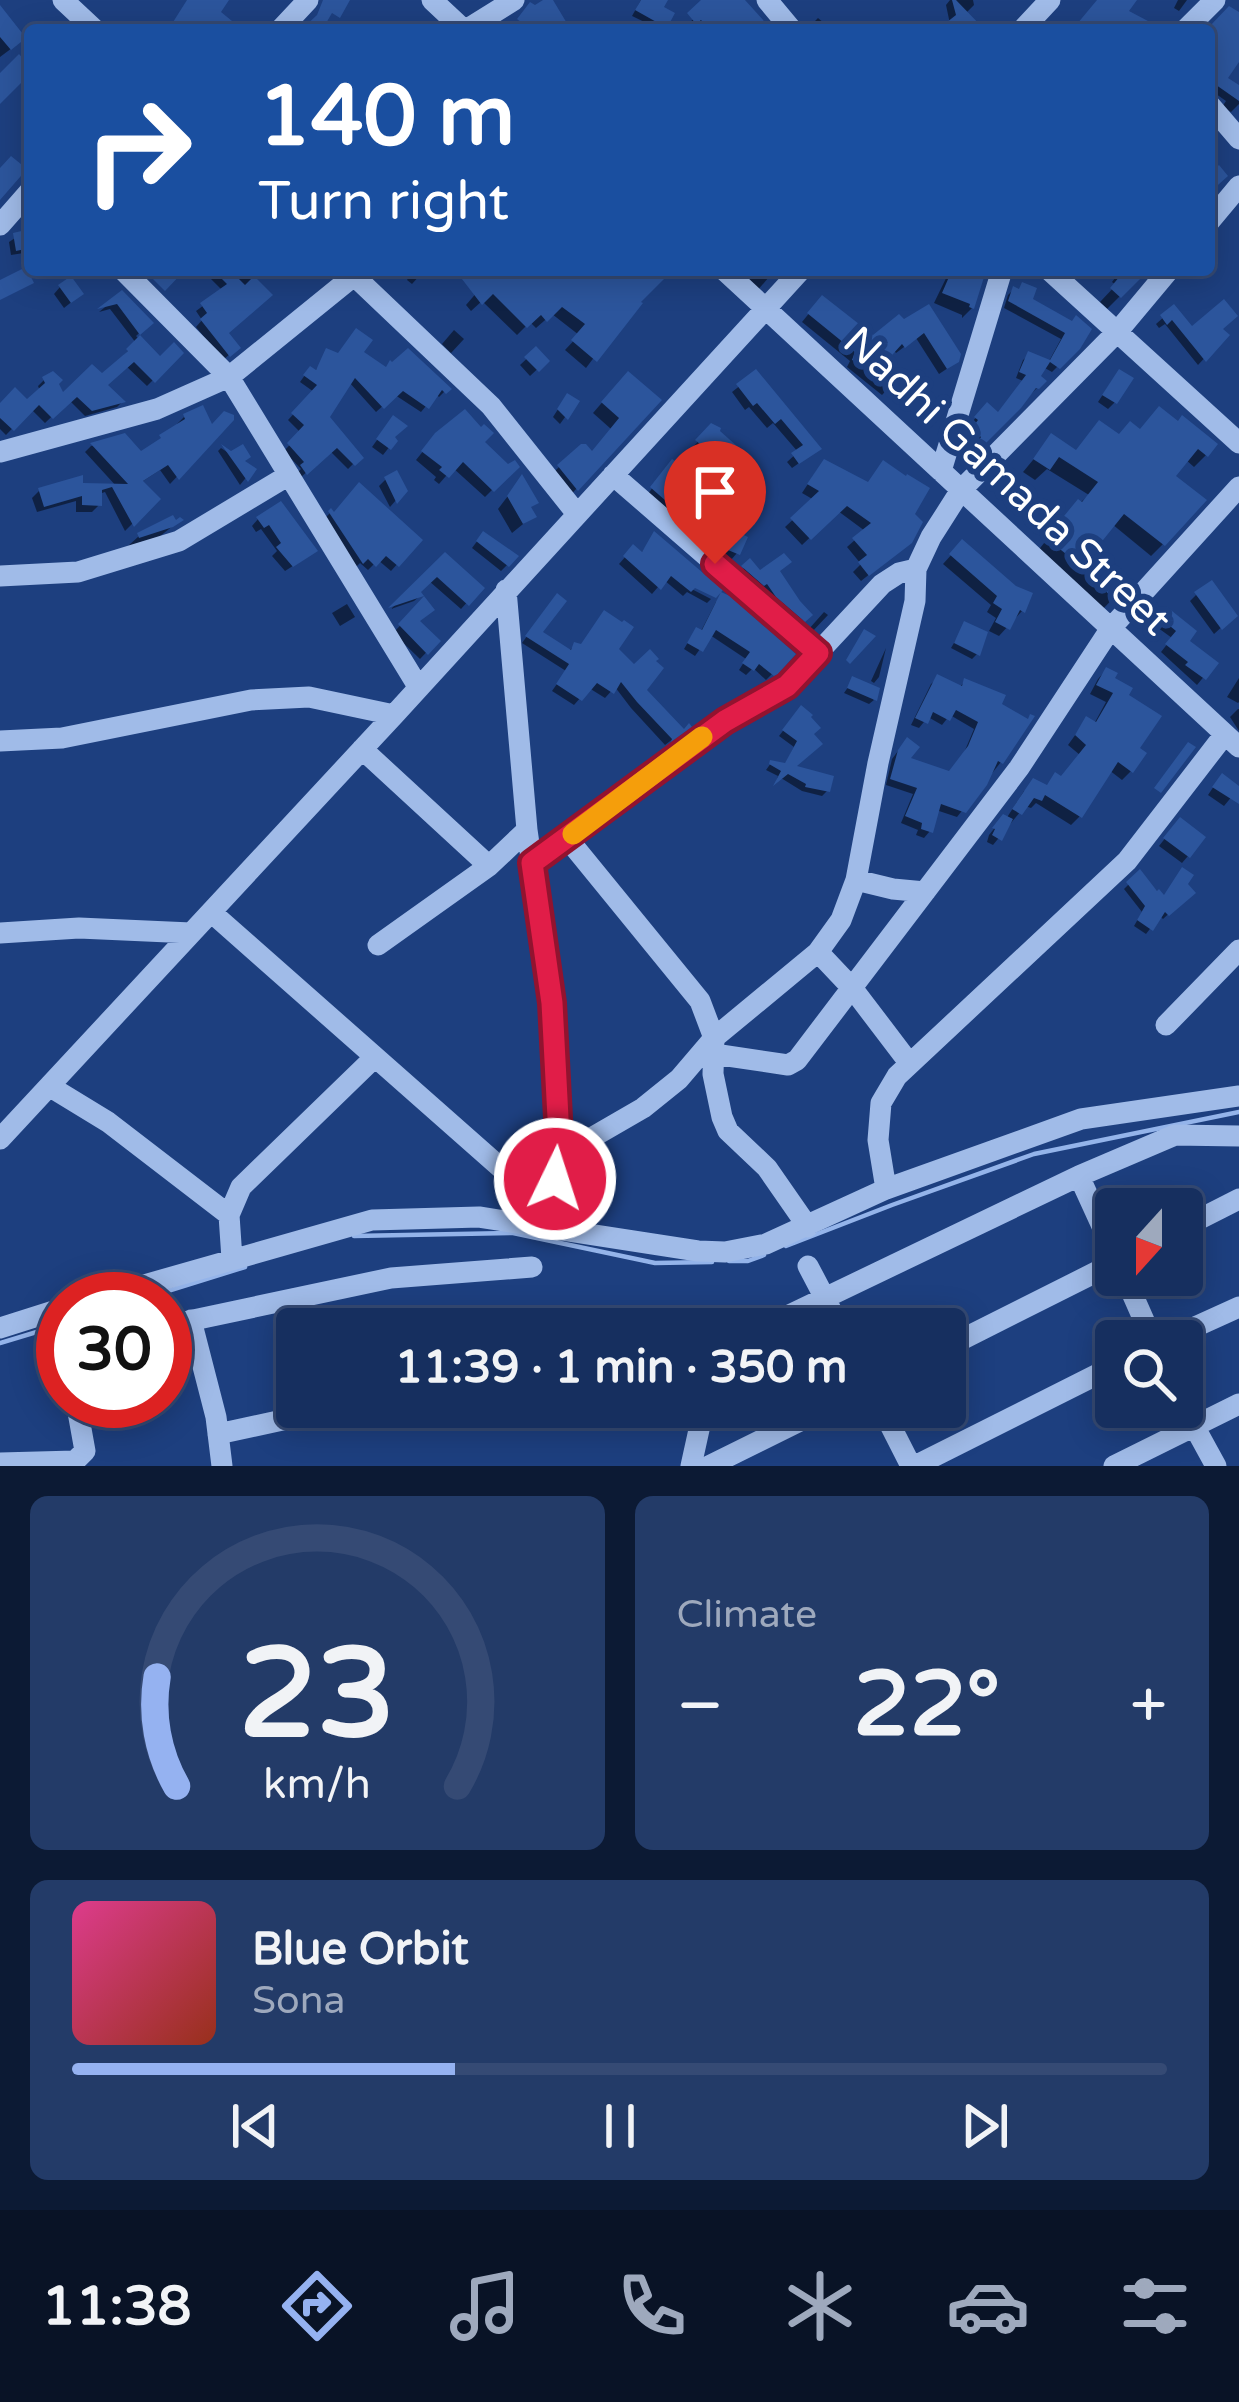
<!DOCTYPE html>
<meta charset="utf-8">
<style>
body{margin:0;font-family:"Varela Round",sans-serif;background:#233b68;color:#f1f3f6;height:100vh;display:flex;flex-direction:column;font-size:45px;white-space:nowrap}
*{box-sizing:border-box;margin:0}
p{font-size:39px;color:#9ea9bd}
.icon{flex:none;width:66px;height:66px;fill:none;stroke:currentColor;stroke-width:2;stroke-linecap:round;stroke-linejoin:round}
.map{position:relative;height:1466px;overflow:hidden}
.sheet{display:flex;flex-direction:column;gap:30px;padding:30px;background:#0c1a34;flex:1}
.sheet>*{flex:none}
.guide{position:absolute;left:24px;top:24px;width:1191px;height:252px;border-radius:12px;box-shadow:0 6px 30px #0003,0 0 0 3px #354a74;background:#1a4fa0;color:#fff;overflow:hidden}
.needle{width:78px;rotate:201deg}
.controls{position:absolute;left:1095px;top:1188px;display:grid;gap:24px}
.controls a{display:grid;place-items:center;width:108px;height:108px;border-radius:12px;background:#162f5f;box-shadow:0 6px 30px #0003,0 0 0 3px #354a74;font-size:60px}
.speed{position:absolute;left:36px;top:1272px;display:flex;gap:24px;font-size:60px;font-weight:700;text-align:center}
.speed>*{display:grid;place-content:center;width:156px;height:156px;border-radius:50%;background:#162f5f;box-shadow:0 6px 30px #0003,0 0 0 3px #354a74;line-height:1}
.speed .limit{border:18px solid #d22;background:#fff;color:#111}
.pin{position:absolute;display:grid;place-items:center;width:102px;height:102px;color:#fff;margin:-123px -51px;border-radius:50% 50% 50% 0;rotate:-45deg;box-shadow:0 0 12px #0007}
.pin .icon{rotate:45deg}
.me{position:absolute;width:132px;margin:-66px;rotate:4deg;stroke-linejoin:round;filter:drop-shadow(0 0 9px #0008)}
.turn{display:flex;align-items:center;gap:42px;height:252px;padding:0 36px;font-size:54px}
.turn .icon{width:156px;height:156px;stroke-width:2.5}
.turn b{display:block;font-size:84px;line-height:102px}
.big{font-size:90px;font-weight:700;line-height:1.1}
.sheet .tile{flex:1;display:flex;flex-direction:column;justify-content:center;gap:18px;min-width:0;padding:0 42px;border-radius:18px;background:#233b68}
.sheet .dial{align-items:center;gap:0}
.dial svg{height:312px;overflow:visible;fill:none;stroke:#354a74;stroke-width:7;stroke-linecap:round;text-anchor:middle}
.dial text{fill:#f1f3f6;stroke:none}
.song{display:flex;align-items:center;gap:36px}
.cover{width:144px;height:144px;border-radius:18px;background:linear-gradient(135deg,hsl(330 70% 55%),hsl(10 70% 35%))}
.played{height:12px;border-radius:6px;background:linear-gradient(90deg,#95b2f1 35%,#354a74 35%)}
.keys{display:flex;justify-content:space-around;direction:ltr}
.heat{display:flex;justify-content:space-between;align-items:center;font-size:66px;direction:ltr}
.sheet .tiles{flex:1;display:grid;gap:30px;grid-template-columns:1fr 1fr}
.tile:last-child{grid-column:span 2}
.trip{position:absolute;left:276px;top:1308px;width:690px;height:120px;border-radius:12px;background:#162f5f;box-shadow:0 6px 30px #0003,0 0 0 3px #354a74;font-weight:700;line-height:120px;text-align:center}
.tabs{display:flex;height:192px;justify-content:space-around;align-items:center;background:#091326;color:#9ea9bd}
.tabs .icon{width:84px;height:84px}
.tabs .on{color:#95b2f1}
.tabs b{font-size:54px;color:#f1f3f6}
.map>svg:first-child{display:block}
</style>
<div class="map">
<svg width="1239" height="1466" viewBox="0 0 1239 1466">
<rect width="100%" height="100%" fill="#1d3f7f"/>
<!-- shadow -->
<path fill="#0007" d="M641,0H665L660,8L664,26L661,30L632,16Z
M713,0H741L768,30H688L685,27Z
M950,0H973L974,5L965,14L980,30H942L950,24L946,5Z
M1099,0H1133L1125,12L1159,30H1126L1116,25L1112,30L1098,27L1096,30H1073Z
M1178,0H1187L1179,11L1174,8Z
M0,10L12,48L0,57Z
M1239,15V56L1224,79L1239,88V104L1231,112L1222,107L1226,101L1209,89V31Z
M818,18L830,28L829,30H800L805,26L808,28Z
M30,222V252L11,255L9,242L21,234Z
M220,270H244L269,295L225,333L237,348L223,360L196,327L202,320L196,311L223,291L211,279Z
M413,270H435L427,278L421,274L412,284L407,280Z
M496,270H669L636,302L586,368L565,350L579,335L552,314L536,328L530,322L517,335L482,301L471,311L466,305Z
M743,270H775L757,291L739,274Z
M950,270H969L972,308L962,318V315L934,303Z
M1121,270H1146L1107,309L1100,302L1116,285L1112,282Z
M60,287L74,300L64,308L54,294Z
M1013,290L1072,324L1077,347L1052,372L1043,367L1036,377L1043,382L974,451L978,444L967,436L974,427L970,424L987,406L997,416L1023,381L1016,378L1023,360L1029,355L1048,363L1061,339L1004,308L1008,295Z
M121,294L150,323L136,336L160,360L180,353L147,386L126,366L104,385L122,402L117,407L85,416L69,400L45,423L31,409L6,435L0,429V407L27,403L40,391L38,386L44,380L55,383L62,397L102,377L136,343L110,309L99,312Z
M815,306L873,339L928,308L948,368L939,374L916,338L896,353L893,349L880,365L897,379L882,395L847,367L850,361L802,322Z
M1174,308L1191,331L1219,330L1226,335L1198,365L1165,324L1159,328L1156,324Z
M454,330L464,339L451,353L442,344Z
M536,350L546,361L530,376L520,365Z
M327,352L337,356L360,353L385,369L447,389L439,397L436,394L421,412L395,395L376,412L349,382L326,417L359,458L348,469L330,451L300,478L297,473L301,469L284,451L301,433L288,420L314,392L300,382L305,375L314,373Z
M756,373L812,454L792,468L787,462L798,452L773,423L767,428L749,407L745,410L732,392Z
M1113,379L1115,402L1108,409L1098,402Z
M618,384L657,400L567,499L549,477L559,467L591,454L611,429L593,413Z
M576,402L560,424L553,417L562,403Z
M1159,410L1206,455L1194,467L1186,460L1172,477L1163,544L1151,556L1112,524L1091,550L1098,561L1126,585L1102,610L1037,552L1066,515L1089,495L1047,469L1035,480L1023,472L1052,437L1075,453L1139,432Z
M184,417L211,429L231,419L170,484L160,470L140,483L157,499L125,531L105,492L99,494V505L92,512H76V501L37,512L32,498L40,490L80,486L117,487L85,452L91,446L124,437L141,455L178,427L177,424Z
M387,426L394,441L383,455L372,447Z
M712,427L734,448L715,468L712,465L673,503L691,517L683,526L647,495L667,469L689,473L703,458L692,448Z
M481,443L508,467L516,466L485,497L453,468L439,484L434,480L436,477L416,460L428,445Z
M221,448L253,469L240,485L218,451Z
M817,470L867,485L912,514L900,550L861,581L853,572L861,564L847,547L865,531L838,511L802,545L785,527L814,500L802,493Z
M386,479L404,491L390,507L379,486Z
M521,479L533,516L512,533L498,509Z
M330,513L333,516L419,540L391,571L378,560L368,570L360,563L356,567L324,519Z
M258,519L305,535L307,557L285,571L272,556L277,551L261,529L256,532L252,526Z
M179,521L159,537L128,546L139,536Z
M730,532L737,553L731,560L718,554L723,538Z
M654,535L683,578L680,583L711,599L707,603L687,592L683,596L664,580L652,594L619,564L633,548L640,555Z
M478,540L515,557L501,571L472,548Z
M962,543L1022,611L999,636L989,631L996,618L987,612L991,605L943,564Z
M445,556L480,588L461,609L429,581L417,592L420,596L414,601L391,609Z
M749,563L760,574L776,572L808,615L798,625L772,601L761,586L757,589L739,573Z
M1196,595L1234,616L1214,634L1190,601Z
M424,601L416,622L437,641L420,659L393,633Z
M716,602L792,654L766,680L753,668L746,675L739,670L746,659L710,635L695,656L684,649L691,637L700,633Z
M551,603L539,633L568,652L575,645L615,649L643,690L682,732L665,745L631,708L615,687L605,698L589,688L574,705L552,691L566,671L522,643Z
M347,604L355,617L340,626L332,613Z
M1167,611L1186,641L1215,663L1197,685L1161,652L1172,638L1154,625Z
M824,612L828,615L811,633L808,630Z
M965,624L977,654L972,659L951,648Z
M886,648L879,677L874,683L871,681Z
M1106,670L1125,696L1136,749L1131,771L1122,780L1109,770L1080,816L1071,825L1036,803L1031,808L1025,806L993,845L987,842L989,835L997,825L1006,819L1024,791L1046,787L1055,776L1060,779L1080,755L1068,745L1086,720L1094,724L1106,702L1090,694L1098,679Z
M938,678L959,688L965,681L1001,762L957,817L936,810L930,831L924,838L916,835L918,830L901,823L913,794L886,785L892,759L901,747L906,759L949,774L963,755L974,729L950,715L942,725L928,717L919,728L911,725L931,684Z
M1239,678V702L1238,703L1227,697Z
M853,680L874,700L869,704L844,693Z
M1238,709H1239V731L1230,717Z
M796,714L810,734L791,768L827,791L822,796L802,791L781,778L776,782L778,776L766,770L771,763L784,766L794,747L779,736Z
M1216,783L1238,789L1224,806L1208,795Z
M1174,827L1188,856L1182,863L1159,846Z
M1139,874L1164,898L1184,884L1191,893L1163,919L1160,916L1146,934L1134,926L1142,912L1124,889Z"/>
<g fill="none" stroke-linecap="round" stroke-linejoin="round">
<!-- stream -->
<path stroke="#94b4ea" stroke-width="4.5" d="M354,1236L513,1233L655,1263L712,1262
M786,1246L892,1205L1034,1154L1239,1112
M729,1261H748L764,1255
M142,1299L245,1267
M0,1343L63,1324"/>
</g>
<!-- building -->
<path fill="#2c559c" d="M187,0H229L221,12L243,30H168Z
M323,0H350L340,18L332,13L322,30H301L317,15Z
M543,0H553L571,30H516L522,23L517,19L530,2L535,5Z
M641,0H668L664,7L675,13L667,28L635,10Z
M701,0H745L772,30H715L710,25L707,27L701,20L696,24L687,13Z
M952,0H956L985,30H937L956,15Z
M1097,0H1137L1129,11L1165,30H1141L1124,21L1116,30L1105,24L1100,30H1072Z
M0,5L26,38L11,50L0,37Z
M1229,6L1239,12V62L1228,78L1239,85V101L1209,80V27Z
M19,54L30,66V74L0,104V73Z
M11,156L27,169L0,200V168Z
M1219,165L1228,176L1209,193V174Z
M30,229V248L16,251L13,233Z
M26,267L34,283L0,300V280Z
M159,270H185L165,291L151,277Z
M213,270H230L245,285L254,276L273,295L229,333L241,348L230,357L200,319L207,313L200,303L227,284Z
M455,270H673L641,302L643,303L597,362L571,340L585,324L562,307L547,322L541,315L527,328L493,294L482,305Z
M952,270H976L985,274L974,309L969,307L970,304L942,293Z
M1125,270H1149L1121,298L1110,288Z
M71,276L84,294L71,303L58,285Z
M1022,282L1037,288L1033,299L1072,321L1076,315L1092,329L1080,349L1060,369L1050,362L1041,376L1047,381L1039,389L1036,388L1021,408L982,447L977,443L981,437L971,429L978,420L974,417L987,402L998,412L1026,375L1019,372L1028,351L1050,360L1065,333L1008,301L1013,286L1019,289Z
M122,290L154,323L140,335L117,304L97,309Z
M822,295L873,335L899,314L904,319L929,304L961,354L959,362L947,369L924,333L905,348L902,344L884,364L901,379L892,390L861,364L852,360L855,352L807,313Z
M1224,299L1238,316L1223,329L1230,335L1206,362L1172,320L1167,325L1160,315L1174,304L1192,326Z
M356,328L373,340L364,352L386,367L390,360L392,362L408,348L452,389L446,394L442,390L429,409L403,391L384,409L355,378L330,417L364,458L355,466L337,448L307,475L300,465L304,462L287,443L304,425L291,413L317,385L303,375L310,366L316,370L326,348L338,353Z
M140,335L160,356L174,342L184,353L155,383L134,362L108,385L126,402L92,411L77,397L53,419L39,405L14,431L0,418V403L15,387L27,399L45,383L42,377L53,371L63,380L59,384L63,392L92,364L102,373L128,351L126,349Z
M536,346L550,361L539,372L524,357Z
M756,369L822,449L799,464L791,453L803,445L781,419L775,424L757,403L753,406L736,384Z
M1119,369L1134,378L1117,404L1102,395Z
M628,371L662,400L578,491L557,465L581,444H586L592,451L619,418L601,402Z
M567,393L580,401L568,420L557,409Z
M203,405L212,424L224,411L234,415V420L179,480L168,465L143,481L161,499L134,527L112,487L102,490V506L82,505V496L44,507L38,488L83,475V483L128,484L90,443L125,433L141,451L161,438L159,435L185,419L183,414Z
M1159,406L1178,421L1182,415L1218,444L1208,457L1198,449L1176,476L1207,500L1165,546L1124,514L1095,550L1105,556L1102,560L1130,585L1116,601L1094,580L1069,562L1071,558L1046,538L1078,499L1082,502L1098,482L1059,457L1050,470L1033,459L1051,433L1076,450L1099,420L1119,434L1130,421L1140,429Z
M465,409L481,427L484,424L494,433L485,442L508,464L515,460L520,467L494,492L463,462L449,478L439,470L442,467L421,451L435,433Z
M393,415L408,426L395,437L398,441L391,450L376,439Z
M711,423L721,428L720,431L738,447L723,465L719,462L678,503L696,517L691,523L650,487L672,459L688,469L707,450L695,440Z
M221,444L231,451L243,444L251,457L245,461L257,469L248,482Z
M824,459L868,482L883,460L906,476L907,474L930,488L915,514L923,522L912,543L869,576L858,562L867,555L852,538L871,523L847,506L811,540L790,518L819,491L807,484Z
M397,470L408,491L397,504L384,477Z
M522,474L539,503L531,507L537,517L523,524L507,496Z
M359,482L423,540L399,567L386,556L376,567L368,559L363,564L328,511L331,508L334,512Z
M281,501L318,551L293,567L276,547L281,543L269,525L264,528L256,517Z
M173,515L176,520L180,517L184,520L173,527L139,538L137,533Z
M729,528L748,537L740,555L723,548Z
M483,531L519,556L509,567L476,541Z
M654,531L723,590L716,598L695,588L691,592L671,576L661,590L623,556L633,544L642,552Z
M962,539L1016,586L1033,593L1025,613L1020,610L1010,630L995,622L1002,609L993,603L997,596L949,554Z
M445,552L485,588L469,606L437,577L421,592L424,596L388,608Z
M784,553L792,562L780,571L800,601L813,615L805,622L776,597L767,584L764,586L741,566L750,558L760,570Z
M1212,580L1238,616L1222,630L1194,592Z
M721,592L730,596L796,654L778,674L774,676L759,664L754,671L742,663L750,652L716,630L703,652L687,643L696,627L702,630Z
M557,593L567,601L543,632L571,650L574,642L581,644L604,610L622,622L624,620L634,627L619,649L634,664L650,649L659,659L656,661L664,668L647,690L684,729L689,723L692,727L671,742L672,739L637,702L621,682L614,694L597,683L582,701L556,684L569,664L525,636Z
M424,596L435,610L420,621L441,641L428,655L398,624Z
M1167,607L1197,631L1190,641L1219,663L1206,680L1185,665L1188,662L1165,644L1176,631L1159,617Z
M964,621L988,632L980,656L954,643Z
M864,629L876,636L850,664L846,660Z
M1106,667L1118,673L1115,678L1133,688L1129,695L1162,716L1140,748L1147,753L1133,773L1118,762L1082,818L1045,795L1042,801L1034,798L1022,815L1012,809L1033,778L1047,785L1055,772L1061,776L1086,745L1075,735L1086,716L1096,722L1113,693L1096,685Z
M937,674L962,686L964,678L1006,695L1002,704L1028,719L1030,714L1035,716L1003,764L998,761L987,785L966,813L941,804L933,833L921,829L922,823L905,816L917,788L890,779L898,750L907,737L920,747L911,758L949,771L968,746L978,722L956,710L950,721L933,712L928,724L915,718Z
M852,676L880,688L877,701L847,688Z
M801,705L813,715L811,717L821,728L814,734L823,744L797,766L834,776L830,792L805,787L806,784L788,774L773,786L781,771L769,764L770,760L785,763L797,741L782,730Z
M1188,742L1196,747L1161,793L1154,788Z
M1222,773L1239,786V804L1212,787Z
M1003,814L1013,819L1002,841L992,835L995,829L992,828Z
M1180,817L1206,837L1190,858L1163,838Z
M1182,867L1194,875L1188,884L1196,893L1169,916L1165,912L1153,931L1137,920L1145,906L1126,882L1140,869L1157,891L1159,889L1164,895Z"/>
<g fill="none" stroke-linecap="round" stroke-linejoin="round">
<!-- minor -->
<path stroke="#a0bbe8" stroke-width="21" d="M63,0L95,30
M432,0L464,30
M767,0L792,30
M280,30L308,0
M466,30L514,0
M1022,30L1050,0
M1185,30L1215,0
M1209,104L1239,139
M1209,222L1239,186
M0,225L30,191
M123,270L229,377L419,688
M348,270L491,406L577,514
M724,270L1239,747
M1049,270L1239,443
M0,452L157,409L229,377L361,270
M941,471L1002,270
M613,475L818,653
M0,576L78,572L179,541L289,475
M506,590L527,830L552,1003L560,1156L540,1228
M0,741L62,738L251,700L309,697L394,715
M362,749L489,866
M567,838L700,1001L714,1038L713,1074L722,1117L728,1131L767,1168L808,1227
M532,863L725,721L787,686L882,584L899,573L916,569
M856,880L893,889L925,892
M211,912L536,1199L549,1203
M0,933L79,928L191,933
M378,945L489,866L527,830
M818,952L853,989L910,1064
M1166,1025L1239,950
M714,1054L788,1065L797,1060L1019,768L1111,628L1239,487
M49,1086L108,1122L229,1215
M0,1139L394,715L801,270
M560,1156L643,1108L679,1079L714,1038L818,952L841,920L856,880L878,763L915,601L916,569L931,537L961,490L1118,331L1169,270
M1079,1176L1116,1257
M886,1189L878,1140L881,1103L897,1076L1127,861L1225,734
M1182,1228L1239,1199
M232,1259L229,1215L241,1187L375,1057
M808,1266L841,1329
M1124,1275L1153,1341
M95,1299L372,1220L479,1217L698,1251L725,1252L766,1244L886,1189L1081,1119L1239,1096
M191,1320L216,1417L222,1466
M165,1326L391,1278L532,1267
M0,1328L63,1308
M760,1329L1079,1176L1175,1135L1239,1136
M1164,1341L1239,1307
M945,1348L1116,1262
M1182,1404L1216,1466
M881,1407L911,1466
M218,1434L342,1407
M0,1463L75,1461L85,1451L76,1401
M691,1466L704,1407
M709,1466L828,1407
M915,1466L1116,1365
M1114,1466L1239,1404"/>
</g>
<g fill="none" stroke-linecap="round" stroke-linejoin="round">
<defs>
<path id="route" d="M555,1179L560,1156L552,1003L532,863L725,721L787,686L818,653L715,564"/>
</defs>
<!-- route casing -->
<use href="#route" stroke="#92132f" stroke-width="30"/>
<!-- route -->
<use href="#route" stroke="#e11d48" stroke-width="21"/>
<!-- slow -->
<path stroke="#f59e0b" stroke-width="21" d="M573,834L702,737"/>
</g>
<g text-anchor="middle" stroke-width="12" stroke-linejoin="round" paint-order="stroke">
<!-- street labels -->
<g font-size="42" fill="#fff" stroke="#1d3f7f">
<text transform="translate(1008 480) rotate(43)" y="15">Nadhi Gamada Street</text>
</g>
</g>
</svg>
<div class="controls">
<a><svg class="needle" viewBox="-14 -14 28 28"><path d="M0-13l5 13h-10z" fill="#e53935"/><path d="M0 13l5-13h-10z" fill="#9ea9bd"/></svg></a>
<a><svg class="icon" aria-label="search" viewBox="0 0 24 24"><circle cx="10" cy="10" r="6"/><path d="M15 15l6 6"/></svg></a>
</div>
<div class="speed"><div class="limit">30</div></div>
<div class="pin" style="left:715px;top:564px;background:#d93025"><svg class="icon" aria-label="arrive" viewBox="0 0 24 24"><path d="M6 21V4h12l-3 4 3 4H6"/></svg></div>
<svg class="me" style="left:555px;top:1179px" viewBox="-20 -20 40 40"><circle r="17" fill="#e11d48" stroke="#fff" stroke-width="3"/><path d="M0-11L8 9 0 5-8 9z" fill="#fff"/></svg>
<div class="trip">11:39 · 1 min · 350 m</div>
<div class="guide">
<div class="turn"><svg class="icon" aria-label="right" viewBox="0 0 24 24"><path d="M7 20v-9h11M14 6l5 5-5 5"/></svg><div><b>140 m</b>Turn right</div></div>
</div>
</div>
<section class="sheet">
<div class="tiles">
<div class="tile dial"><svg viewBox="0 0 100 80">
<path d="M14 69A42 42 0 1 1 86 69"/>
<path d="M14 69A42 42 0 0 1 9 41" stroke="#95b2f1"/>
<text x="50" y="56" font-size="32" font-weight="700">23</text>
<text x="50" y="72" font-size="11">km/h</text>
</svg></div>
<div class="tile"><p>Climate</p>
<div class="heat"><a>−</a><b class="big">22°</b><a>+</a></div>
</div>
<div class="tile">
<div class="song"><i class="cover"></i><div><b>Blue Orbit</b><p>Sona</p></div></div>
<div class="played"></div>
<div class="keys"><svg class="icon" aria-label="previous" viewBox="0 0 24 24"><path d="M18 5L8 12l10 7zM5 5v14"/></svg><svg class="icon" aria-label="pause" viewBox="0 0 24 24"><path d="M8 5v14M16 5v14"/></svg><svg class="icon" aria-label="next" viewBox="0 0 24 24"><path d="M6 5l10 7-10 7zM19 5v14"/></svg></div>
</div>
</div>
</section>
<nav class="tabs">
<b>11:38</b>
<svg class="icon on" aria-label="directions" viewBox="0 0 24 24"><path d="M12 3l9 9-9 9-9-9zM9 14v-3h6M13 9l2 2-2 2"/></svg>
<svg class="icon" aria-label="music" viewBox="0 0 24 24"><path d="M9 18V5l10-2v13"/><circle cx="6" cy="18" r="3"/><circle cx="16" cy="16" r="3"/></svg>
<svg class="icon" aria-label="phone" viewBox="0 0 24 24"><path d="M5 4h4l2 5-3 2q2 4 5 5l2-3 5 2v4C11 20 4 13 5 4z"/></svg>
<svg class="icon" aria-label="climate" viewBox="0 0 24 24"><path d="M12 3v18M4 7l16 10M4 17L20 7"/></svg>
<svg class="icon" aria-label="car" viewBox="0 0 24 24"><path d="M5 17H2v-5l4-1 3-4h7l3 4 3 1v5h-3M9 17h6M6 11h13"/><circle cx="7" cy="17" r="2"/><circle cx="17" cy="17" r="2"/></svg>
<svg class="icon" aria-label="filters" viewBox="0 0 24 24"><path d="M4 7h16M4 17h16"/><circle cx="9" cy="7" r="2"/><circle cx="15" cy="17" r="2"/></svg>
</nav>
